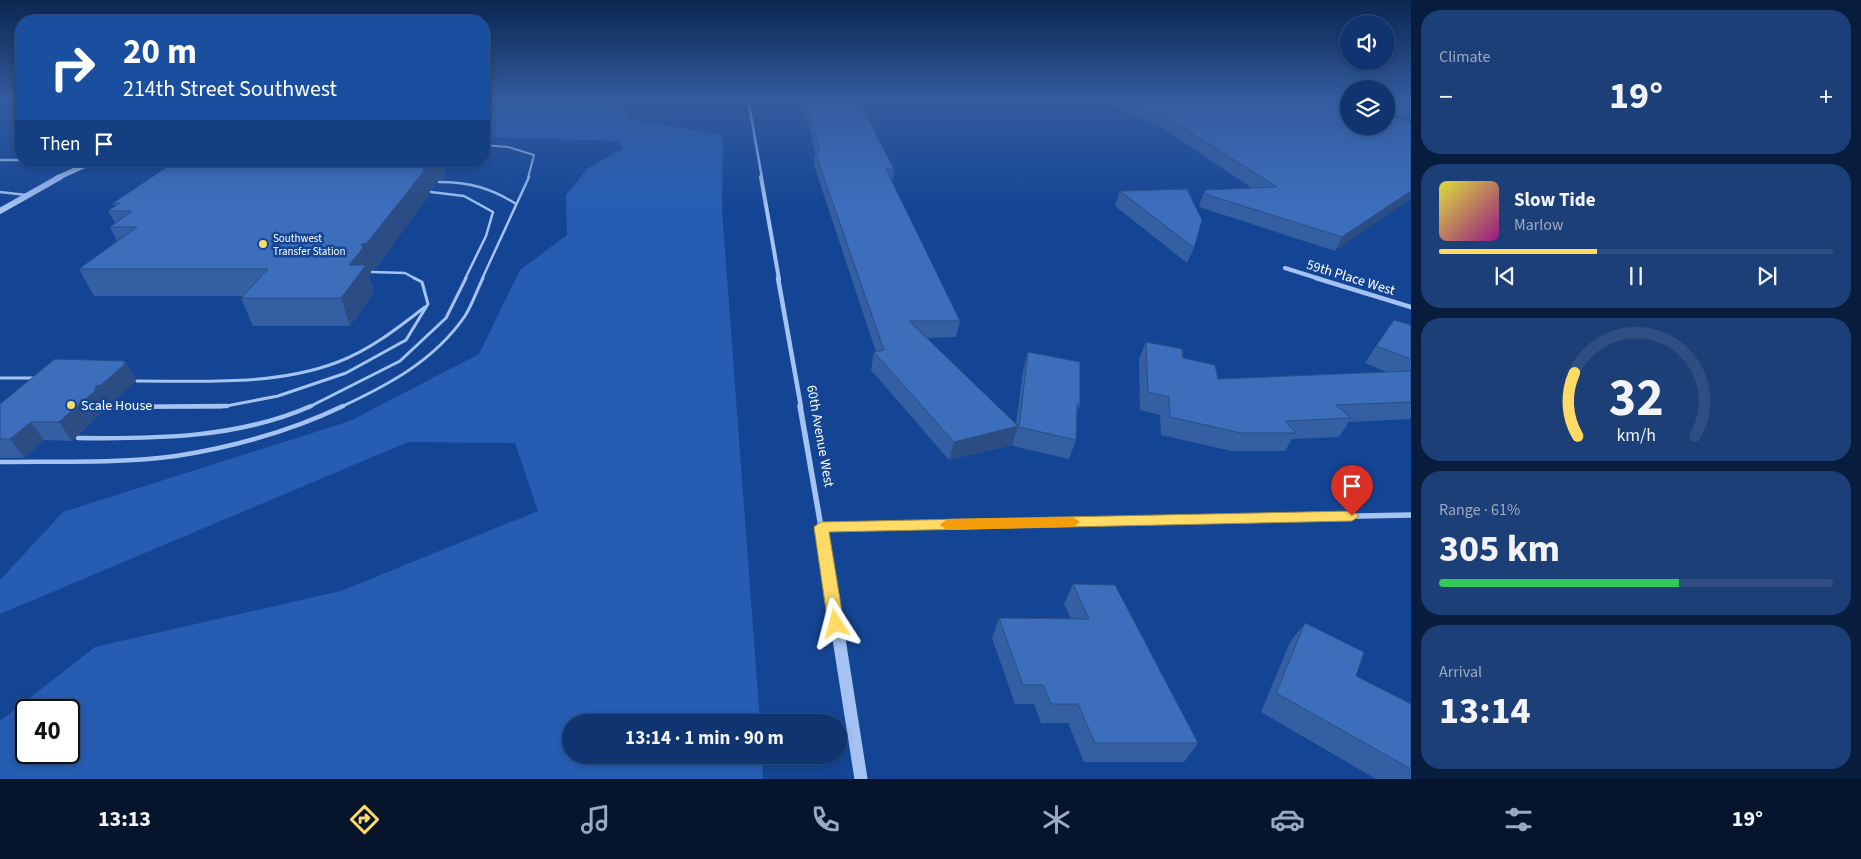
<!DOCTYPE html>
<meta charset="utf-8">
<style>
body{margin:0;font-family:"Source Sans 3",sans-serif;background:#1d3f77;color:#f1f3f6;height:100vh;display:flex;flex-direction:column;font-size:19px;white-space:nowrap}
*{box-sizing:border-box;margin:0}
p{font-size:16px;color:#9baac3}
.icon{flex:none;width:28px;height:28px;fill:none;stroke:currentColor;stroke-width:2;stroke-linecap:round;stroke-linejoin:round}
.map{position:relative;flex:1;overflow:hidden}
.drawer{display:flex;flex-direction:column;gap:10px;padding:10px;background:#081d3d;width:450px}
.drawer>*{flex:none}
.top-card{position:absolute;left:15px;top:15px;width:475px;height:152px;border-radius:20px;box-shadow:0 2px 8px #0003,0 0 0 1px #2f4f82;background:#1a4fa0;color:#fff;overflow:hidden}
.fabs{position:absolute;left:1340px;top:15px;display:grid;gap:10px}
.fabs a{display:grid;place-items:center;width:55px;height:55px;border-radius:50%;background:#0f346f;box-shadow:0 2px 8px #0003,0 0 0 1px #2f4f82;font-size:25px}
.speed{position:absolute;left:15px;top:699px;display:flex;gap:10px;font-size:25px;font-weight:700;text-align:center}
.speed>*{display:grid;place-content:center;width:65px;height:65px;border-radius:50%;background:#0f346f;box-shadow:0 2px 8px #0003,0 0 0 1px #2f4f82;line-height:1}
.speed .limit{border:2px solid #111;border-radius:8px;background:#fff;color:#111}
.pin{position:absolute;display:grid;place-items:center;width:42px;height:42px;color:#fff;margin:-51px -21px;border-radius:50% 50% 50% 0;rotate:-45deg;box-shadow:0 0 5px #0007}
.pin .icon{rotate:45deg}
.me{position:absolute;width:55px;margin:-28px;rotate:351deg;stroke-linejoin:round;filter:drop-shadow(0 0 4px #0008)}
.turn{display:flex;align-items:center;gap:18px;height:105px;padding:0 25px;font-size:22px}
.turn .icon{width:65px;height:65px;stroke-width:2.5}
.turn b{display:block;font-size:35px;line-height:42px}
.then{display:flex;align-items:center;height:48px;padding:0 25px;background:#0003;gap:10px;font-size:19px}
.big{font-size:38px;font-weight:700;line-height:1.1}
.drawer .tile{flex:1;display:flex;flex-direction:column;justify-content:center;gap:8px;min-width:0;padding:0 18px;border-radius:20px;background:#1d3f77}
.drawer .dial{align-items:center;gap:0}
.dial svg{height:130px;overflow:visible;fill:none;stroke:#2f4f82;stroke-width:7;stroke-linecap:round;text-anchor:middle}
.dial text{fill:#f1f3f6;stroke:none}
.song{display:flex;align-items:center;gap:15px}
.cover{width:60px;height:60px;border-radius:8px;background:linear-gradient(135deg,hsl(60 70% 55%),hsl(310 70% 35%))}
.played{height:5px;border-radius:2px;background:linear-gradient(90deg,#ffdb65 40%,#2f4f82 40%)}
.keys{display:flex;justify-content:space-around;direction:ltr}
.heat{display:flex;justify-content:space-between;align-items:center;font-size:28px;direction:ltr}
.charge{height:8px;border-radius:4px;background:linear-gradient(90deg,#34c759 61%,#2f4f82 0)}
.trip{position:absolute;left:562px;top:714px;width:285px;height:50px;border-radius:25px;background:#0f346f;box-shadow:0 2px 8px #0003,0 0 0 1px #2f4f82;font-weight:700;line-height:50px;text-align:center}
.tabs{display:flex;height:80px;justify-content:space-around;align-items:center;background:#06152c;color:#9baac3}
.tabs .icon{width:35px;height:35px}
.tabs .on{color:#ffdb65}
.tabs b{font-size:22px;color:#f1f3f6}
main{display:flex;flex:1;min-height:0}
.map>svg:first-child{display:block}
</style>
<main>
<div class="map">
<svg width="1411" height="779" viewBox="0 0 1411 779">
<rect width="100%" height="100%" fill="#144594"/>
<!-- green -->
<path fill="#265db3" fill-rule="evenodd" d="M484,99H615L630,119L723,135L722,210L760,722H571V755H762L763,779H0V721L95,647L341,591L538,511L515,443L408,442L0,614V580L63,512L350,421L479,354L520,270L567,235L566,195L588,168L622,149L619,141L484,137ZM26,710H69V752H26Z"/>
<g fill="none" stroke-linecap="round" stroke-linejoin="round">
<!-- stream -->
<path fill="#96bcf5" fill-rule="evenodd" d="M178,161L174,163L144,164L140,162Z"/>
<!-- service-far3 -->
<path stroke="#a4c2f2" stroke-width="2" d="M484,145L508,147L534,155L528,178"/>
<!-- service-far2 -->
<path stroke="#a4c2f2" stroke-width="2.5" d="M439,182C469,182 491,188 516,204
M0,192L26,195
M431,192L464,196L493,212L486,236L465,279
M372,272L405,273L416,279
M482,279L529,177"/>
<!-- service-far1 -->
<path stroke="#a4c2f2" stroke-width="3" d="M0,378H37
M137,381C203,381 275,386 338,362C370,350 398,328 425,307
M109,407H221L278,396L346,373L406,340L428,304L422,282L414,278
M309,407L400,361L446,318L466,278
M341,407C388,385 434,361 465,316C472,305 477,290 483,278"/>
<!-- service -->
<path stroke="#a4c2f2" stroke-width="4.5" d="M109,407L227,406
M78,438C156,439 239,438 311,406
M0,462C58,461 118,464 176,456C233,447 291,431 343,406"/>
<!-- minor-far3 -->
<path stroke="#a4c2f2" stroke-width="2.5" d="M748,99L762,178
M0,160H21"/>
<!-- minor-far2 -->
<path stroke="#a4c2f2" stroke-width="4" d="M761,177L779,279
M1285,268L1320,279"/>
<!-- minor-far1 -->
<path stroke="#a4c2f2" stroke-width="4.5" d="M778,278L801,407
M1316,278L1411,307"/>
<!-- minor -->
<path stroke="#a4c2f2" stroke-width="5.5" d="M800,406L821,527L1411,515"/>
<!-- tertiary-far3 -->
<path stroke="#a4c2f2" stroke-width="5" d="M57,178L95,161"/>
<!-- tertiary-far2 -->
<path stroke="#a4c2f2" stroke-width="6" d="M0,211L60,177"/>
<!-- tertiary-far1 -->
<path stroke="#a4c2f2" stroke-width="10" d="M821,527L828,571"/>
<!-- tertiary -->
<path stroke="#a4c2f2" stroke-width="13" d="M828,569L861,779"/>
</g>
<!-- wall -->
<path fill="#345fa2" d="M799,99H858L894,169L892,182L960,321L956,337L926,338L1016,424L1023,370L1028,352L1080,405L1076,413V440L1069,459L1013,446V442L1012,445L949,460L871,370L874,352H876L814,165L815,152L807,120Z
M1097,99H1349V126H1386V99H1411V116L1390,115L1391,117L1411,123L1335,251L1199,207L1200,203L1205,190L1252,188L1164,129Z
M446,171L441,179L437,180L433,189L428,191L429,195L375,269L369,271L371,275L369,277L374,292L350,326H253L241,298L242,296H94L79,269L117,241L110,227L115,223L108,211L115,207L113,203Z
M1120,191L1194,248L1187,263L1115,206Z
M1411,325V419L1349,422L1339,437L1292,439L1285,451H1231L1161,435L1160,415L1140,410L1139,359L1146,342L1183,358L1218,379L1387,372L1365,363L1376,346Z
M125,361L135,378L134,382L112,403L107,404L105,409L72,441L44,440L24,458H0V404Z
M1073,584L1198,743L1184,762H1084L1068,723H1041L1034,704H1015L992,638L999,618L1071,619L1064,604Z
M1305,623L1356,676L1411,704V779H1376L1261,712L1290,642Z"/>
<!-- shaded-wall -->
<path fill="#2b4d84" d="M430,161H444L446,171L441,179L437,180L433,189L428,191L429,195L375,269L369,271L371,275L369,277L374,292L350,326L341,298L349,265L361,244L423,167Z
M1411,191V199L1335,251L1342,237Z
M125,361L135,378L134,382L112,403L107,404L105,409L72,441L59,422L96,386Z
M31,422L44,440L24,458L10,439Z
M1018,426L1012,445L949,460L954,442Z"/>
<!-- building -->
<path fill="#3d6ebc" stroke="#2b4d84" d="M804,99H858L894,169H886L960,321H909L1018,426L954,442L874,352L884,350L815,152H820L808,108Z
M1124,99H1321L1349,106V126H1386V112L1389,113L1391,117L1402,119L1411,123V191L1342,237L1205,194V190L1277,187L1168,118Z
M1386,99H1411V105L1386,104Z
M176,161H430L428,166L423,167L424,171L367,243L361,244L363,248L349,265H366L341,298H241L268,269H79L137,227H110L132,211H108L120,203H113Z
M1187,189L1202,220L1194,248L1120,191Z
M1394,320L1411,325V359L1376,346Z
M1146,342L1182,349L1183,358L1215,365L1218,379L1411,371V402L1336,405L1351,418L1285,421L1296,433H1241L1170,417L1169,397L1148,392Z
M1028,352L1080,362V405L1077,404L1076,440L1019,427Z
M55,359L125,361L124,365L101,385L96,386L95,391L59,422H31L10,439H0V404Z
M1073,584L1115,585L1198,743H1095L1078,704H1051L1043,685H1023L999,618L1089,619Z
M1305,623L1364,652L1356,676L1411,704V769L1276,693Z"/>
<!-- sky -->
<linearGradient id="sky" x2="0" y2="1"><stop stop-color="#0b2651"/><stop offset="0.48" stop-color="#345c9f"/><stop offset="1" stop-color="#345c9f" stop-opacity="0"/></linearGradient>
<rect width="1411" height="208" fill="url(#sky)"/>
<!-- route -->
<path fill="#ffdb65" stroke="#a68e42" d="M1352,511L1359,516L1352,521L829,532L844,624L842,629L836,631L831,629L828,624L814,527L821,522Z"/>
<!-- slow -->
<path fill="#f59e0b" d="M1073,517L1080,522L1073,527L947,530L940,525L947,519Z"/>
<!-- markers -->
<g fill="#ffdb65" stroke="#144594" stroke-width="2">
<circle cx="263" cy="244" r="5"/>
<circle cx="71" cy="405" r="5"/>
</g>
<g text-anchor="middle" stroke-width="5" stroke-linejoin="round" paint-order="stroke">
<!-- far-poi labels -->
<g font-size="11" fill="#fff" stroke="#144594" text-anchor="start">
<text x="273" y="242">Southwest<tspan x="273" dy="13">Transfer Station</tspan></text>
</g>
<!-- street labels -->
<g font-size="14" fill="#fff" stroke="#144594">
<text transform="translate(1351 277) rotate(17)" y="5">59th Place West</text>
<text transform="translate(821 436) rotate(80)" y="5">60th Avenue West</text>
</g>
<!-- poi labels -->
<g font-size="14" fill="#fff" stroke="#144594" text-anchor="start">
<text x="81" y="410">Scale House</text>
</g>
</g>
</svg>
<div class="fabs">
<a><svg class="icon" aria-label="sound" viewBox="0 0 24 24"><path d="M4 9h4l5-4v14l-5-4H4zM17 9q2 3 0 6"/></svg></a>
<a><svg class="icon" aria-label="layers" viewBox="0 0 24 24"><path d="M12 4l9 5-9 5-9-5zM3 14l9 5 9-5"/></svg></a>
</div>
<div class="speed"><div class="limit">40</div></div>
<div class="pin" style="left:1352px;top:516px;background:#d93025"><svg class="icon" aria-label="arrive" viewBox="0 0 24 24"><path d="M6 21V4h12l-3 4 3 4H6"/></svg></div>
<svg class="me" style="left:836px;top:624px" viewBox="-20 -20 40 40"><path d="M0-17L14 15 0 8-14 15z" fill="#ffdb65" stroke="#fff" stroke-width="4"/></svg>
<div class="trip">13:14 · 1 min · 90 m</div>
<div class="top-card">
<div class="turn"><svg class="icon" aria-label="right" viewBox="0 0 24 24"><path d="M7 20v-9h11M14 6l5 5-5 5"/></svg><div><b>20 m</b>214th Street Southwest</div></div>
<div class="then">Then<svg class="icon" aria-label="arrive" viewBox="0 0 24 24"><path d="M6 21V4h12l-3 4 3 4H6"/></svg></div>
</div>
</div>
<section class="drawer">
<div class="tile"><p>Climate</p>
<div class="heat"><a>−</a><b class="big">19°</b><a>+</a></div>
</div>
<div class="tile">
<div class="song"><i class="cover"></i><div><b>Slow Tide</b><p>Marlow</p></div></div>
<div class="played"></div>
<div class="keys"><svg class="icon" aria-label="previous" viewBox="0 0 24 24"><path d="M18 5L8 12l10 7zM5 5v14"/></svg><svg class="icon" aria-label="pause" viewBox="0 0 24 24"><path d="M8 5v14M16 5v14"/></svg><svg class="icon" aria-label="next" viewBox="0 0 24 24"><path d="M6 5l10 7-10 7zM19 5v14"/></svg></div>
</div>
<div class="tile dial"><svg viewBox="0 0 100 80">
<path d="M14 69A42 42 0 1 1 86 69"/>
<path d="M14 69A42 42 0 0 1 12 30" stroke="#ffdb65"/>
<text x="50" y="56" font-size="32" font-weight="700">32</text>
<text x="50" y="72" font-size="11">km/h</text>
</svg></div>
<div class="tile"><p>Range · 61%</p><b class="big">305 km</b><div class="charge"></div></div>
<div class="tile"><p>Arrival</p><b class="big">13:14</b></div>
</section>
</main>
<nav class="tabs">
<b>13:13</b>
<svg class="icon on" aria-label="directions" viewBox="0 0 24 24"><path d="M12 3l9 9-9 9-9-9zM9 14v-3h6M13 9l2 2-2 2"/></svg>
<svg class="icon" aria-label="music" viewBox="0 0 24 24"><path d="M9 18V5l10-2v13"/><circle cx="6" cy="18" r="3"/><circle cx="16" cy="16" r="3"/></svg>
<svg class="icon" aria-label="phone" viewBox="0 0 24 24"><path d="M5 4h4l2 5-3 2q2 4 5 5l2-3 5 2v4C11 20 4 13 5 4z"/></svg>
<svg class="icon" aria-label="climate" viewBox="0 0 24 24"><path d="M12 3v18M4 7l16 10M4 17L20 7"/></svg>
<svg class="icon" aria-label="car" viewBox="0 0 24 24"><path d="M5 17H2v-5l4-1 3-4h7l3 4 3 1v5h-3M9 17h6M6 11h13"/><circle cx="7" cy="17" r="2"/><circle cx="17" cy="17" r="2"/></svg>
<svg class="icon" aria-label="filters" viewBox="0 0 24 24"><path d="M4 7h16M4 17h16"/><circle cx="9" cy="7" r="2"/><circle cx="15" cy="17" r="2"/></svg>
<b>19°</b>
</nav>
